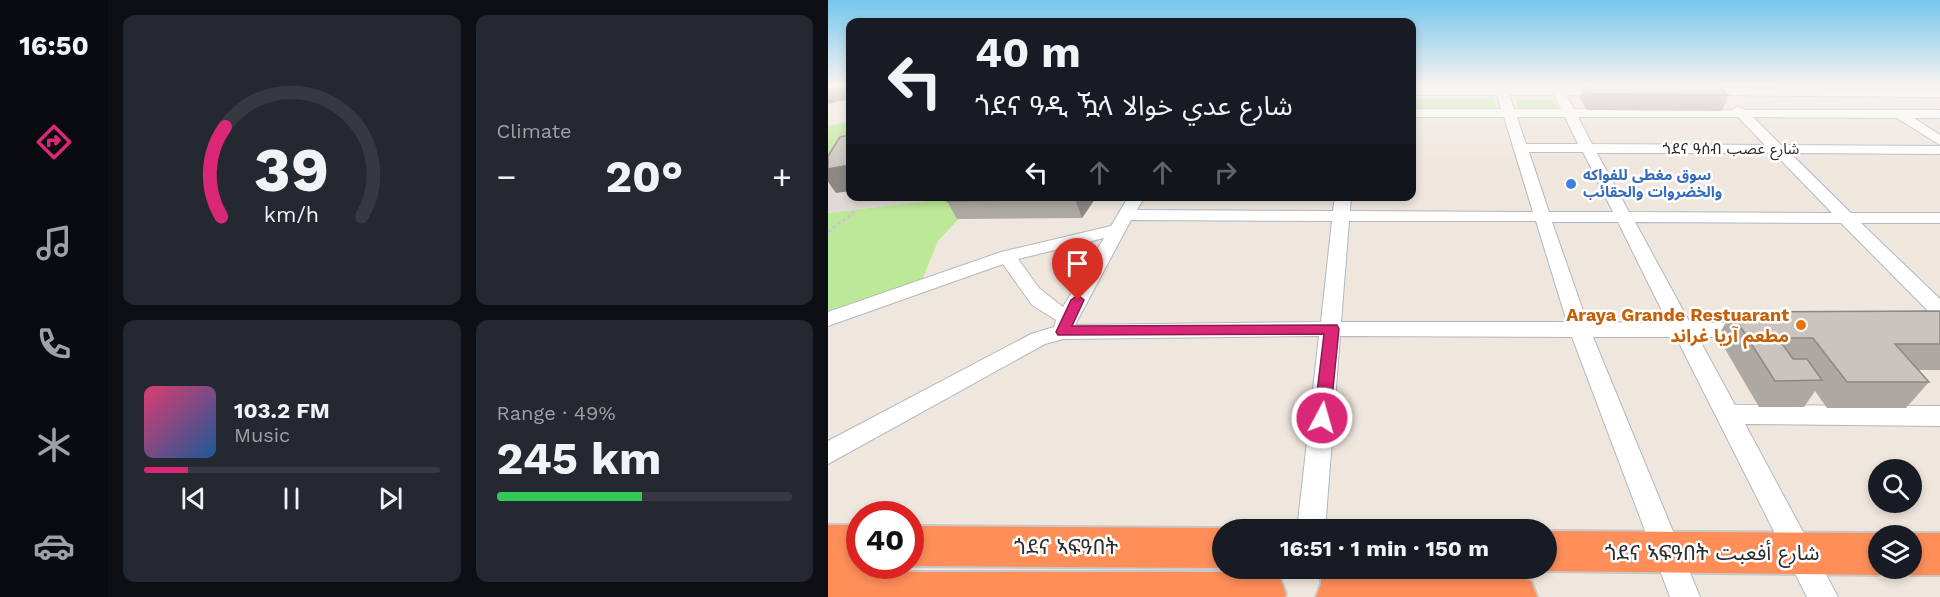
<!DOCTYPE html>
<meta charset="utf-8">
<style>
body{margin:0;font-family:"Work Sans","Noto Sans Arabic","Noto Sans Ethiopic",sans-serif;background:#242831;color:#f1f3f6;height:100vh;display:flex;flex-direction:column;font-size:22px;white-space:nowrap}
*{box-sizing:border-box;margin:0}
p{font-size:20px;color:#9ea1a6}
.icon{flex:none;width:33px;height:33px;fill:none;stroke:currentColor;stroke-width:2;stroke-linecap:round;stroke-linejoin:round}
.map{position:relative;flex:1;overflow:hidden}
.side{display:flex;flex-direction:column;gap:15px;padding:15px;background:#0d0f14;width:720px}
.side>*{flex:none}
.guide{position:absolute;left:18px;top:18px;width:570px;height:183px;border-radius:12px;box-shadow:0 3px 9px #0003;background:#171b24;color:#f1f3f6;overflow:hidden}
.tools{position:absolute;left:1040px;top:459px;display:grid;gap:12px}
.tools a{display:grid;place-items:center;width:54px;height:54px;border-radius:50%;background:#171b24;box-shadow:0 3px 9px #0003;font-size:30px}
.speed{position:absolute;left:18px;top:501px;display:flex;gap:12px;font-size:30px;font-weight:700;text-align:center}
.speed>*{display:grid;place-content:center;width:78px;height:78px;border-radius:50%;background:#171b24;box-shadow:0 3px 9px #0003;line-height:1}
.speed .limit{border:9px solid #d22;background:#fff;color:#111}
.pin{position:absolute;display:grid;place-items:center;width:51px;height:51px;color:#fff;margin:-62px -26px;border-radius:50% 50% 50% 0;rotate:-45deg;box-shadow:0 0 6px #0007}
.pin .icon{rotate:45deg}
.me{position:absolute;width:66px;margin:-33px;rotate:6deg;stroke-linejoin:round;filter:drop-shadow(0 0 4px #0008)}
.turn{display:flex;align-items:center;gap:21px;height:126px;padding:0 30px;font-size:27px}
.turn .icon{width:78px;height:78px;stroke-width:2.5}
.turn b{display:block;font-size:42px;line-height:51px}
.lanes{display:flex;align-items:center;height:57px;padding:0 30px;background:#0003;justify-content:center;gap:30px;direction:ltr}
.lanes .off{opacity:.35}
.big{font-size:45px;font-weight:700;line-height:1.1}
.side .card{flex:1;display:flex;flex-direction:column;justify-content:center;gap:9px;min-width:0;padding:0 21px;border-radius:12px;background:#242831}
.side .dial{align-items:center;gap:0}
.dial svg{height:156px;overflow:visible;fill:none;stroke:#363941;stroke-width:7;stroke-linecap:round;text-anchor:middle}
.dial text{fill:#f1f3f6;stroke:none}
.song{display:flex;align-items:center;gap:18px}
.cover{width:72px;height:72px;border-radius:9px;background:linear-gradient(135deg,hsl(340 70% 55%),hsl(210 70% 35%))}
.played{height:6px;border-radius:3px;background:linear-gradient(90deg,#db2777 15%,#363941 15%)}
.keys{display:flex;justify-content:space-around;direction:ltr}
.heat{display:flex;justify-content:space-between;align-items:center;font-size:33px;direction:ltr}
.charge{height:9px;border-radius:4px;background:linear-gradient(90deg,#34c759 49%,#363941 0)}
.side .tiles{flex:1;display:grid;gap:15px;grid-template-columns:repeat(2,1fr)}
.trip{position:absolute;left:384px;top:519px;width:345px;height:60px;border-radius:30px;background:#171b24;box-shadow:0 3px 9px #0003;font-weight:700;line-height:60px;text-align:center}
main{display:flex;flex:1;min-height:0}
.menu{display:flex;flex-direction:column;width:108px;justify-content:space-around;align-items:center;background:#090b0e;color:#9ea1a6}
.menu .icon{width:42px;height:42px}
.menu .active{color:#db2777}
.menu b{font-size:27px;color:#f1f3f6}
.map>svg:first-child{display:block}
</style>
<main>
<nav class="menu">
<b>16:50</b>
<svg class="icon active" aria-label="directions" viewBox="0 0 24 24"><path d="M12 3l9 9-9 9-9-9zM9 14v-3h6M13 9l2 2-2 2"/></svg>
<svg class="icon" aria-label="music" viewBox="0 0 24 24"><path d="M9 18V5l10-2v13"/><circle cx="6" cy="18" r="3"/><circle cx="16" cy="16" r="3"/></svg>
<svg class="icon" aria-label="phone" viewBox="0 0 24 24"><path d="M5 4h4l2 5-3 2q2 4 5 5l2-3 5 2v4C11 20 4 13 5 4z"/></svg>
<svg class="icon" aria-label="climate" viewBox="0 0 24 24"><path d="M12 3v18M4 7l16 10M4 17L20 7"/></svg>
<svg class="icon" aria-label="car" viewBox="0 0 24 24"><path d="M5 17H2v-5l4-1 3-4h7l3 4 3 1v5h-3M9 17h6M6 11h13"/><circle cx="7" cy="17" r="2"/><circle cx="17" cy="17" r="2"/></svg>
</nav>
<section class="side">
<div class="tiles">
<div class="card dial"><svg viewBox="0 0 100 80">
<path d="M14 69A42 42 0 1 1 86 69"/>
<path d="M14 69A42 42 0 0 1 16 23" stroke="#db2777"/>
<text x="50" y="56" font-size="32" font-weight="700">39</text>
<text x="50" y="72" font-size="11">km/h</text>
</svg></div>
<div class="card"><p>Climate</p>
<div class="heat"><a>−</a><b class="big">20°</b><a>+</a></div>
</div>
<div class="card">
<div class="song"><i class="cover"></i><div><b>103.2 FM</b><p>Music</p></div></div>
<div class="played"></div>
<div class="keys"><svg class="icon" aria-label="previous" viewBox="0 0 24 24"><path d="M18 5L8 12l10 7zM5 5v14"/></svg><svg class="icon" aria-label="pause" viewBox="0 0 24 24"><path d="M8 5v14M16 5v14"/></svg><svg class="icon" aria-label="next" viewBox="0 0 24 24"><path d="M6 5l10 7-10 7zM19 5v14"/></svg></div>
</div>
<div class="card"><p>Range · 49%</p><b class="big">245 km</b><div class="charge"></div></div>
</div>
</section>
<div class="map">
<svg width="1112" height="597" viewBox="0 0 1112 597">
<rect width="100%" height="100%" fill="#efe6de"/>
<!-- green -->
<path fill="#bde898" d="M584,99H666L670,110H584Z
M687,100H725L730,109H691Z
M22,121V152L0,156V126Z
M130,197H151L110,241L94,280L0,314V213Z"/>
<!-- plaza -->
<path fill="#dfdad6" d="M13,183L22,191V196L130,197L0,213V185Z"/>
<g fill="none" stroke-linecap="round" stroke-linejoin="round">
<defs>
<path id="minor" d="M584,87L779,88L785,92L779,96L738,95L746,109L904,110L910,106L917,110H1112V118H1086L1112,135V145L1069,118L925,117L953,145L1112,146V154L962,153L1023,213H1112V223H1033L1112,299V318L1105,316L1013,223L807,222L862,323H918L925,325L928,330L925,335L918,337H870L907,405L1112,406V426L917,424L1010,597H979L848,337H765L872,597H842L744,337L512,336L497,530H469L491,336L235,339L217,344L0,464V441L203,334L226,327L228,320L204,305L175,264L0,326V312L173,252L283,226L301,196H317L309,210L505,211L507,196H523L522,211L705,212L676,117H584V109H673L669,95H584ZM681,95H726L733,109H686ZM689,117H737L750,144H698ZM750,117H910L937,145L764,144ZM701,152H755L785,212H721ZM769,153H946L1004,213L801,212ZM303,220L504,221L493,322L247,325ZM521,221H708L739,322H513ZM724,222H790L840,323L759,322ZM276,238L235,307L211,288L190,259Z
M872,88L1112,89V97L868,95L866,92Z"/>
<path id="highway" d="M0,525H32V566H51L48,572H436L452,578L458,594L457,597H0Z
M82,526L394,528L398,530H394V568L82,566Z
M718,531L1050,533L1055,536H1050V568H1065L1050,575L718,571L711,568H718Z
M1083,533H1112V575H1083L1068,569L1083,568V536H1078Z
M493,568H536V575L562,577L568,575H687L703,581L709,597H488L493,584Z"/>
</defs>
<!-- minor casing -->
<use href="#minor" stroke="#b2b7c1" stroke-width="2"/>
<!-- highway casing -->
<use href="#highway" stroke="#c8c8c8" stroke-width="4"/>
<!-- path -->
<path stroke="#c8c8c8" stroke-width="3" stroke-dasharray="4 2" stroke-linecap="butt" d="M0,232L29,210"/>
<!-- minor -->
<use href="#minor" fill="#fff" fill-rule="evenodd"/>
<!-- highway -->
<use href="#highway" fill="#ff8e59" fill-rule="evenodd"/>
</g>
<!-- wall -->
<path fill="#aea8a3" d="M584,85H889L900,95L894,111L759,110L752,98L754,87H584Z
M894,85H1024L1022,87L897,88Z
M123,196H269L254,218L129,219L119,201Z
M1112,311V370H1090L1101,382L1078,408H999L987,391L976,407H931L890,337L903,312Z"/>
<!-- shaded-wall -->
<path fill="#8d8885" d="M6,85H22V99L0,104V86Z
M22,165V191L8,193L0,182V169Z
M249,196H269L254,218L247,199Z"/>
<!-- building -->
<path fill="#cac3be" stroke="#8d8885" stroke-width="1.5" d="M757,85H889L900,95L763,94Z
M22,135V165L0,169V156L12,137Z
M123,196H249L247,199L119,201Z
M1112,311V344H1067L1101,382H1019L985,338H950L965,359H979L994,380L947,381L903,312Z"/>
<!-- sky -->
<linearGradient id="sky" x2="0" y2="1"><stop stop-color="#76c6ee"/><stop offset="0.51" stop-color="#f8f4f0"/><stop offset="1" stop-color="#f8f4f0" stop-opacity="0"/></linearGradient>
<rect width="1112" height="168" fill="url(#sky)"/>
<!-- route -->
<path fill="#db2777" stroke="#8e194d" stroke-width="1.5" d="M250,295L256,300L244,326L509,325L511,329L502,418L500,423H488L486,418L496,334L230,335L228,332L243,300Z"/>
<!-- markers -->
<circle fill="#3f7fe0" stroke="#fff" stroke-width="2" cx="743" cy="184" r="6"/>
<circle fill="#e8710a" stroke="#fff" stroke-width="2" cx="973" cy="325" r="6"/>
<g text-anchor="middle" stroke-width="5" stroke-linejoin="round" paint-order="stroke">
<!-- far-street labels -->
<g font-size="15" fill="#2d2d2d" stroke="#fff">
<text x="903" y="154">ጎደና ዓሰብ شارع عصب</text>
</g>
<!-- far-shop labels -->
<g font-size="15" font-weight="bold" fill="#366cbe" stroke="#fff" text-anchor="start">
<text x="755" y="180">سوق مغطى للفواكه<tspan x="755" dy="17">والخضروات والحقائب</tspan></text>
</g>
<!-- food labels -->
<g font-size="18" font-weight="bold" fill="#c56008" stroke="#fff" text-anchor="end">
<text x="961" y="321">Araya Grande Restuarant<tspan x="961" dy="21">مطعم آريا غراند</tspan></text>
</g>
<!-- near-street labels -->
<g font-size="21" fill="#2d2d2d" stroke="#fff">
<text x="238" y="554">ጎደና ኣፍዓበት</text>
<text x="884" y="560">ጎደና ኣፍዓበት شارع أفعبت</text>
</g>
</g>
</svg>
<div class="tools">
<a><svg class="icon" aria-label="search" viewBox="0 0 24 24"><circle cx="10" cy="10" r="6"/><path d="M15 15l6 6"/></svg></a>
<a><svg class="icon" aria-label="layers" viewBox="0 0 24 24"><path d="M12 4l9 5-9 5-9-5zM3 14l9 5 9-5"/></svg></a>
</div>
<div class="speed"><div class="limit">40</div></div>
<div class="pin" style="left:250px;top:300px;background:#d93025"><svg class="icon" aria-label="arrive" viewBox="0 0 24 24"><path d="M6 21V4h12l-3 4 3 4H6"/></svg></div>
<svg class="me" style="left:494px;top:418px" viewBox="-20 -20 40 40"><circle r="17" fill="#db2777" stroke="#fff" stroke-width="3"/><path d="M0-11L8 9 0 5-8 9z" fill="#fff"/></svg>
<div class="trip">16:51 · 1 min · 150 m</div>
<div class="guide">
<div class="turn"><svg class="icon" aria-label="left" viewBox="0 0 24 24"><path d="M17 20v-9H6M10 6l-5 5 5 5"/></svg><div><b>40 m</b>ጎደና ዓዲ ዃላ شارع عدي خوالا</div></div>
<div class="lanes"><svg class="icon" aria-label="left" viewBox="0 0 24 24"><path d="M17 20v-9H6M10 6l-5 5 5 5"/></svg><svg class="icon off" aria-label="ahead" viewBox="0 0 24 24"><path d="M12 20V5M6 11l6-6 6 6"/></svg><svg class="icon off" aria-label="ahead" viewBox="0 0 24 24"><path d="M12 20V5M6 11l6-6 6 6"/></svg><svg class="icon off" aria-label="right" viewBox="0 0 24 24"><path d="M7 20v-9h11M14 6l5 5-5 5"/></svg></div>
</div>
</div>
</main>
